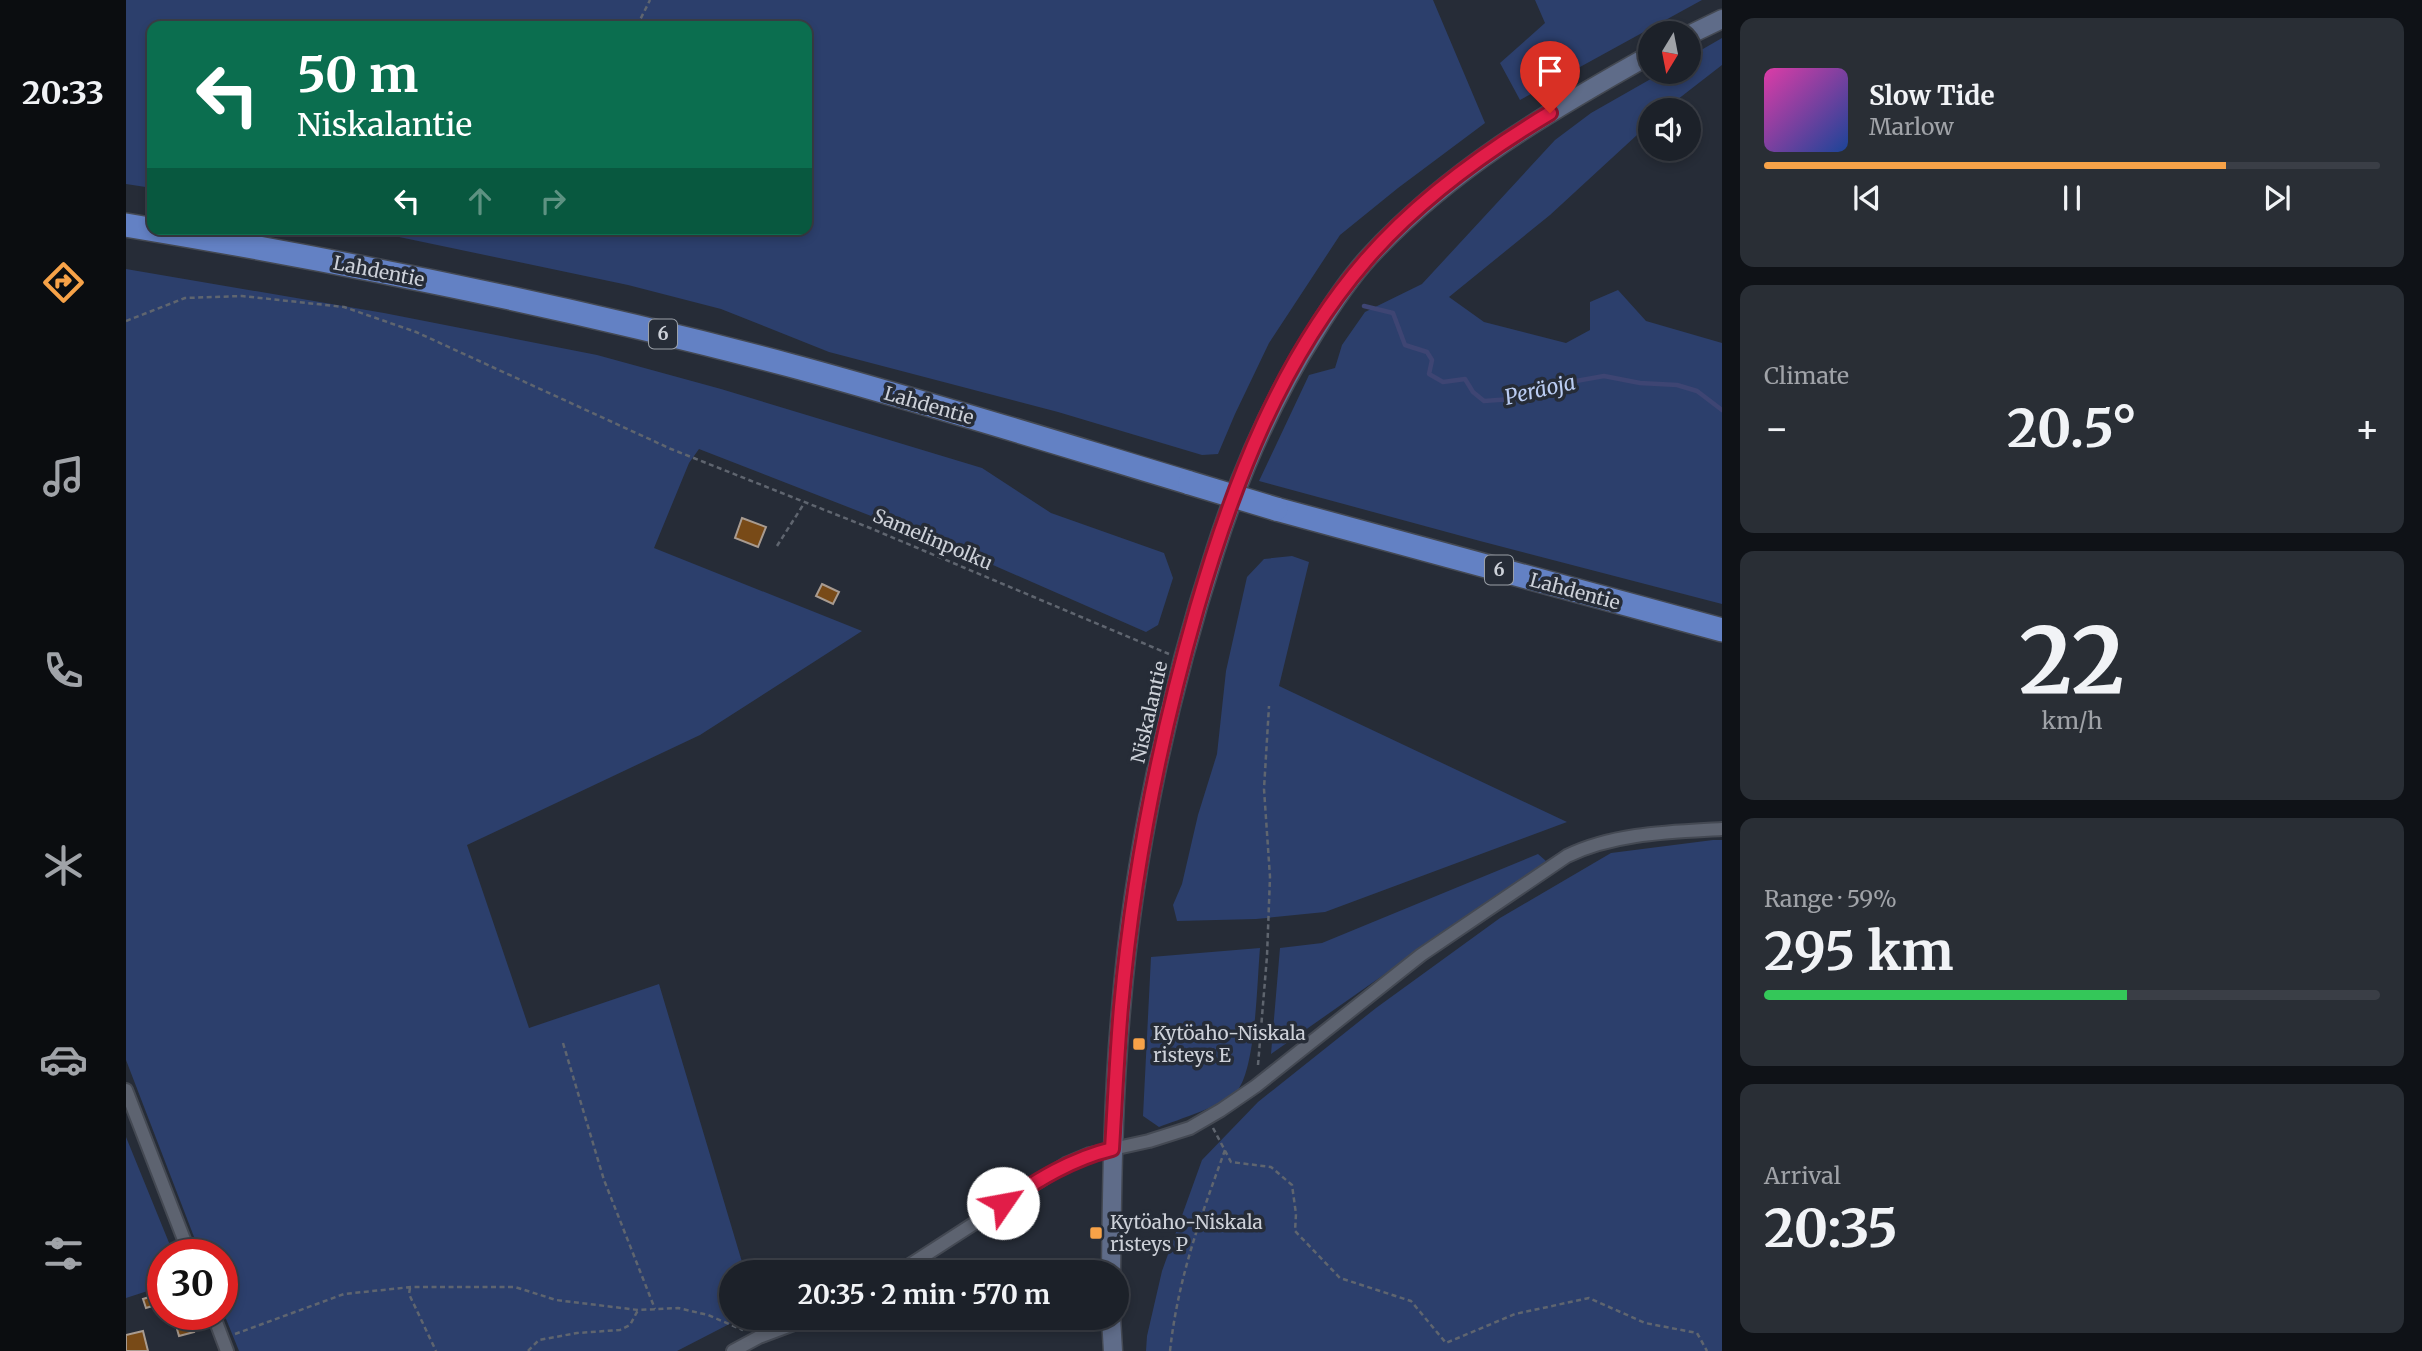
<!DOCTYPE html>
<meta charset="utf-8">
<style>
body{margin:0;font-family:Merriweather,serif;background:#292e35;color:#f1f3f6;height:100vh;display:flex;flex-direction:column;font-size:26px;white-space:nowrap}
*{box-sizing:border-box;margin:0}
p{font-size:23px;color:#a0a3a8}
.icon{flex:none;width:38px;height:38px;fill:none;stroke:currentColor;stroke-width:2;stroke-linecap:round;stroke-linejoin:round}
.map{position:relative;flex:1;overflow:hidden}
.drawer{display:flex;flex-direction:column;gap:18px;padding:18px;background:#0f1217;width:700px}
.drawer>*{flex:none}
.guide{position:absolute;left:21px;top:21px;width:665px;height:214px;border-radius:14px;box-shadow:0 4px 10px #0003,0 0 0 2px #3a3e46;background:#0b6e4f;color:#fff;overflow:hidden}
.needle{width:46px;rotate:190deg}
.fabs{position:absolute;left:1512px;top:21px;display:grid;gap:14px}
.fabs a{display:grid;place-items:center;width:63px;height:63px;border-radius:50%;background:#1c2129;box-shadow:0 4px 10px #0003,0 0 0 2px #3a3e46;font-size:35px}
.speed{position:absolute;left:21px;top:1239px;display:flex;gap:14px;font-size:35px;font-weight:700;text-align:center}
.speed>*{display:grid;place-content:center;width:91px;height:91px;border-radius:50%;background:#1c2129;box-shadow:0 4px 10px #0003,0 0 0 2px #3a3e46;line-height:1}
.speed .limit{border:10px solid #d22;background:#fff;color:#111}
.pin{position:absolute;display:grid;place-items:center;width:60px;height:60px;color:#fff;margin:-72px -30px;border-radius:50% 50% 50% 0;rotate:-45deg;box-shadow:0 0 7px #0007}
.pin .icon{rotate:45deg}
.me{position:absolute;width:77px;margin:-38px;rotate:57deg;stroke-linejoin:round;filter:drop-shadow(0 0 5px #0008)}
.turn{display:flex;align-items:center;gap:24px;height:147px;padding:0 35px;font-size:32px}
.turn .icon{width:91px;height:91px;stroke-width:2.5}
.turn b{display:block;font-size:49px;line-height:60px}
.lanes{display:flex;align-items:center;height:66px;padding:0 35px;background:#0003;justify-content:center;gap:35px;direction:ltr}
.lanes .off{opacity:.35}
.big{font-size:52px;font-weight:700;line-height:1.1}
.drawer .widget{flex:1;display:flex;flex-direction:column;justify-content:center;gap:10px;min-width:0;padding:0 24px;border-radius:14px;background:#292e35}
.drawer .dial{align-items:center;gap:0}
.dial b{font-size:91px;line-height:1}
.song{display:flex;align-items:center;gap:21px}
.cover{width:84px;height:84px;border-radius:10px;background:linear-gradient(135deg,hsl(320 70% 55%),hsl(220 70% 35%))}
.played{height:7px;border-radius:4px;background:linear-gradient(90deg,#f7a248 75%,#3a3e46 75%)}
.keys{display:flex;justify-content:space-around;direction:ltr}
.heat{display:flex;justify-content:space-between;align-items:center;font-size:38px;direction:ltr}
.charge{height:10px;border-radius:5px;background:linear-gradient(90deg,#34c759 59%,#3a3e46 0)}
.trip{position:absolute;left:593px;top:1260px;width:410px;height:70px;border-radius:35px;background:#1c2129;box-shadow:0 4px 10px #0003,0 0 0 2px #3a3e46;font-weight:700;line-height:70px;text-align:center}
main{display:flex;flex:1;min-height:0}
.tabs{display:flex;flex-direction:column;width:126px;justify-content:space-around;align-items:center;background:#0b0d10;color:#a0a3a8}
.tabs .icon{width:49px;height:49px}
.tabs .current{color:#f7a248}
.tabs b{font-size:32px;color:#f1f3f6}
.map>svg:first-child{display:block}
</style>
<main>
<nav class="tabs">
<b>20:33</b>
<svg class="icon current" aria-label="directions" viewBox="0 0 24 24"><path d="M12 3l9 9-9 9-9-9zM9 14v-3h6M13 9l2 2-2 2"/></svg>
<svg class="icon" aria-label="music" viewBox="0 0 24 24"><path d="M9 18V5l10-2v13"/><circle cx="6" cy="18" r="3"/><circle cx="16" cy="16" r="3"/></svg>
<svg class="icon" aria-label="phone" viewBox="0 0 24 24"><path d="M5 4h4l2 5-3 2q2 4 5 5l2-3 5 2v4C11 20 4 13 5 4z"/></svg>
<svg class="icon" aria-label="climate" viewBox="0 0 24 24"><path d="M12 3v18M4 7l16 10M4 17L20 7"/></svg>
<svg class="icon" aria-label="car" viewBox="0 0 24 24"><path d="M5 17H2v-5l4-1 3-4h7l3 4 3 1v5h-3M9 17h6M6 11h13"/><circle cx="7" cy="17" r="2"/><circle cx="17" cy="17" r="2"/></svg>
<svg class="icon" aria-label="filters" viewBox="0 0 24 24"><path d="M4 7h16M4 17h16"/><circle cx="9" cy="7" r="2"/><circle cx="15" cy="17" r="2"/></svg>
</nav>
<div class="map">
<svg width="1596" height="1351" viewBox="0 0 1596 1351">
<rect width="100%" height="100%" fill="#262c37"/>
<!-- green -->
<path fill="#2c3f6c" d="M0,0H1307L1359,123L1272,188L1214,235L1143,343L1109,414L1092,454L1076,455L932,412L703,352L595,309L502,285L235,229H681V26H26V188L0,184Z
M1409,0H1576L1394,100L1374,63L1419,23Z
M1596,38V65L1538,110H1524V123L1424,215L1323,297L1358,322L1440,343L1464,330V302L1492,290L1520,321L1596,343V604L1354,541L1133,481L1183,375L1209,368L1216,345L1239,312L1296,284L1429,140L1465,113L1537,72H1563V57Z
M0,269L258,313L471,355L595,389L856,468L925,513L1038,553L1047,578L1032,625L1020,632L835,551L573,449L563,463L528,548L736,631L574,735L341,845L403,1028L533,984L619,1272H606V1318H615L551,1351H113L96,1309V1255H75L0,1060Z
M1166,556L1183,562L1153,686L1441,822L1199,912L1130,919L1051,921L1047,905L1056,884L1072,815L1091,754L1100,671L1121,577L1138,559Z
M1587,840H1596V1351H1020L1021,1336L1036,1271L1076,1160L1132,1102L1250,1008L1374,918L1485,853Z
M1412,854L1420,861L1145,1054L1154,948L1196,943Z
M1134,948C1131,981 1130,1068 1111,1091C1099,1105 1051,1120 1033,1127L1017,1116L1025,957Z
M0,1137L48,1255H37V1286L0,1298Z"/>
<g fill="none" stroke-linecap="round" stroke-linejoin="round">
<!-- stream -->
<path stroke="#3e4573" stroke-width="4.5" d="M1238,306L1267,313L1279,345L1301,352L1306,360L1303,374L1317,382L1339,379L1347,392L1358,401L1399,398L1422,386L1478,376L1514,383L1551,385L1571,391L1596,410"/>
</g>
<!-- building -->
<path fill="#784a17" stroke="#a89b90" stroke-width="2" d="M616,518L640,527L632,547L609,538Z
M696,584L713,592L707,604L690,596Z
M33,1294L36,1303L20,1308L17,1299Z
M51,1314H62L68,1332L53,1336L47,1315Z
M17,1331L22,1351H0V1335Z"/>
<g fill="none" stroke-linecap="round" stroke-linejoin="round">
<defs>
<path id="street" d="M0,1090L64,1255
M773,1272L940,1164L964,1154L1023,1141L1064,1128L1095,1110L1130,1086L1295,955L1441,856C1488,833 1544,832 1596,829
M87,1314L101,1351
M607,1351L633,1337L684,1318"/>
<path id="secondary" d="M1563,35L1596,19
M985,1272C986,1184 987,1097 995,1010C1007,858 1042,696 1089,551C1114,473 1145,401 1189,332C1205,306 1222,280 1243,257C1323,170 1422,112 1524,55
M985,1318L987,1351"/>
<path id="highway" d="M0,225C223,262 444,307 663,365C797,401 931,443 1064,483
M1150,509L1596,630"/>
</defs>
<!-- street casing -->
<use href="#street" stroke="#444953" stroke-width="16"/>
<!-- secondary casing -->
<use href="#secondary" stroke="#444953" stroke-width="21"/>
<!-- highway casing -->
<use href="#highway" stroke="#444953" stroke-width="26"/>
<!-- path -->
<path stroke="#5f656f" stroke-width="2.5" stroke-dasharray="5 3.5" stroke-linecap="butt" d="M511,26L524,0
M0,321L59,298L116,296L218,307L290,332L545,449L744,528L1043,654
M651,546L679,502
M437,1043L478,1180L529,1309
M1132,1065L1141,956L1144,877L1138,789L1143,706
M1087,1128L1105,1162L1145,1167L1166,1185L1170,1214L1169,1231L1214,1278L1285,1301L1320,1343L1389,1314L1463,1298L1519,1323L1571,1333L1581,1351
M284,1288L283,1294L310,1351
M109,1334L218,1294L285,1287H389L430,1300L512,1310L552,1308L582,1315L617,1330
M402,1351L413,1340L451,1333L494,1330L504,1325L512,1310
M1044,1351C1052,1278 1074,1219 1099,1150"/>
<!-- street -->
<use href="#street" stroke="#5d6370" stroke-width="12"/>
<!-- secondary -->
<use href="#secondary" stroke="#5f6c89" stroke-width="18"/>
<!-- highway -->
<use href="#highway" stroke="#6381c4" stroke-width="23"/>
<defs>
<path id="highway-bridge" d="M1064,483L1150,509"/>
</defs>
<!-- highway-bridge casing -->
<use href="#highway-bridge" stroke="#444953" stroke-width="26" stroke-linecap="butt"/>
<!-- highway-bridge -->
<use href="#highway-bridge" stroke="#6381c4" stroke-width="23"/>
</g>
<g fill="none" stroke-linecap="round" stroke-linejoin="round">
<defs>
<path id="route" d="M877,1203C912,1180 945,1159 986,1149C989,1101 991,1054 995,1007C1007,873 1034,737 1071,608C1107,484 1155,358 1240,260C1292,200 1357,153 1424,113"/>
</defs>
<!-- route casing -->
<use href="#route" stroke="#92132f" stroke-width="18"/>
<!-- route -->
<use href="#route" stroke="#e11d48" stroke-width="12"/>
</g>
<!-- markers -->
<g fill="#f7a248" stroke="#262c37" stroke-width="2.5">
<rect x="1006" y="1037" width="14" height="14" rx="3.5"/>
<rect x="963" y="1226" width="14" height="14" rx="3.5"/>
</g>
<g text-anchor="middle" stroke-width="7" stroke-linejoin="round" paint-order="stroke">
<!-- shield labels -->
<g fill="#262c37" stroke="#9ba0a8" stroke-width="2">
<rect x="523" y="319.5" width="28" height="29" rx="5"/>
<rect x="1359" y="555.5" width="28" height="29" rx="5"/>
</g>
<g font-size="18" font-weight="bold" fill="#cdd1d9">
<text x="537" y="340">6</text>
<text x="1373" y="576">6</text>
</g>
<!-- street labels -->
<g font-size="19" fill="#cdd1d9" stroke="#262c37">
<text transform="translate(253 271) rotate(11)" y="7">Lahdentie</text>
<text transform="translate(803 405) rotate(16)" y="7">Lahdentie</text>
<text transform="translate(807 539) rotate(23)" y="7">Samelinpolku</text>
<text transform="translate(1449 591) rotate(15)" y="7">Lahdentie</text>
<text transform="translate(1023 712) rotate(-77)" y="7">Niskalantie</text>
</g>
<!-- poi labels -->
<g font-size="19" fill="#cdd1d9" stroke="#262c37" text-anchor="start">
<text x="1027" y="1040">Kytöaho-Niskala<tspan x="1027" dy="22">risteys E</tspan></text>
<text x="984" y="1229">Kytöaho-Niskala<tspan x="984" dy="22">risteys P</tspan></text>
</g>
<!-- water labels -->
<g font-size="21" font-style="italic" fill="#bbcdf3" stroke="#262c37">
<text transform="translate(1414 390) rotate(-13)" y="7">Peräoja</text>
</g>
</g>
</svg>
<div class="fabs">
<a><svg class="needle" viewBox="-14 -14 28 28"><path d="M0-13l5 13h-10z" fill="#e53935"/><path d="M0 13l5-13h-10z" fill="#a0a3a8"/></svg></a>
<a><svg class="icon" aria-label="sound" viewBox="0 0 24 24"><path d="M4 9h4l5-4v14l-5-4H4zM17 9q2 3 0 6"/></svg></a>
</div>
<div class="speed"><div class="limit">30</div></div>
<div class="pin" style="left:1424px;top:113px;background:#d93025"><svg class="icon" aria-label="arrive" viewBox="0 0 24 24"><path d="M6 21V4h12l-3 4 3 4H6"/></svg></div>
<svg class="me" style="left:877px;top:1203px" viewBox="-20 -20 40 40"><circle r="19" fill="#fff"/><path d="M0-13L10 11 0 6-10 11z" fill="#e11d48"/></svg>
<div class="trip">20:35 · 2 min · 570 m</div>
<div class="guide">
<div class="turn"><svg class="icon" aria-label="left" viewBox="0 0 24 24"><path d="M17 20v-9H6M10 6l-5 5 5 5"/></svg><div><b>50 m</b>Niskalantie</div></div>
<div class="lanes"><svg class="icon" aria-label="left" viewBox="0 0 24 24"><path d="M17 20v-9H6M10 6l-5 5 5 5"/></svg><svg class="icon off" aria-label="ahead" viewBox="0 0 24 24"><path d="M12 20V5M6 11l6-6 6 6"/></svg><svg class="icon off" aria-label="right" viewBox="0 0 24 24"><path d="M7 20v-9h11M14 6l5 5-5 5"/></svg></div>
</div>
</div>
<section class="drawer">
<div class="widget">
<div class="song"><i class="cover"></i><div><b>Slow Tide</b><p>Marlow</p></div></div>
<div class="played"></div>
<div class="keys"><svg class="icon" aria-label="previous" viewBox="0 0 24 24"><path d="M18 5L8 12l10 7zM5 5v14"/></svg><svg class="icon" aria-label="pause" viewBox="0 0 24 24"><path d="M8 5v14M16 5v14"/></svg><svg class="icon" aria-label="next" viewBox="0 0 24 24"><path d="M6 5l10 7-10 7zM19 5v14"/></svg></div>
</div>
<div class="widget"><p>Climate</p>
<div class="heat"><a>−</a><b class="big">20.5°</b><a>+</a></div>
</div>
<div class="widget dial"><b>22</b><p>km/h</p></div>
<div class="widget"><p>Range · 59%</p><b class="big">295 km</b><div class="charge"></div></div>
<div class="widget"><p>Arrival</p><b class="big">20:35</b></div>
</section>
</main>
